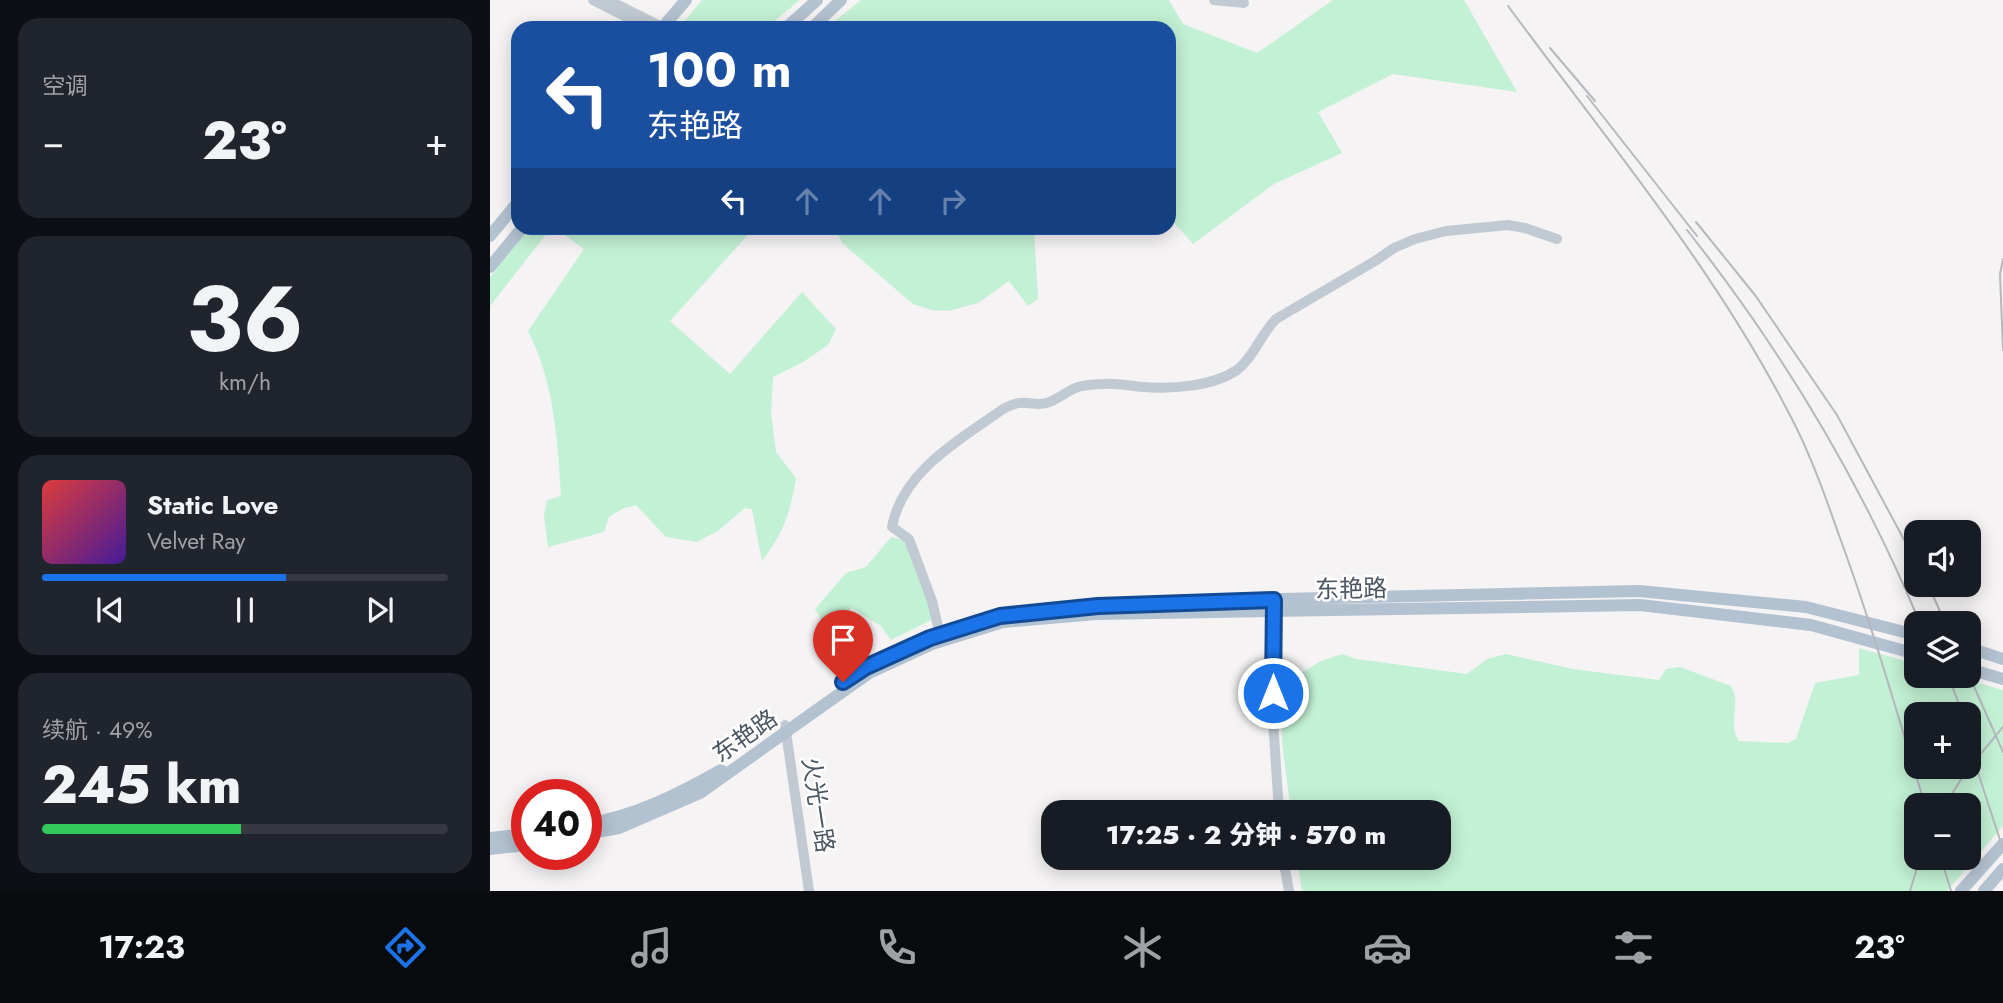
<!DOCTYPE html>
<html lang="zh">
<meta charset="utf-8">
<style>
body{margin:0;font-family:Jost,"Noto Sans SC",sans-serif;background:#20242c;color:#f1f3f6;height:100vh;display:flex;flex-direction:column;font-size:26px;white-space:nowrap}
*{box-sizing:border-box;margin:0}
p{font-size:23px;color:#9ea1a6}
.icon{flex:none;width:38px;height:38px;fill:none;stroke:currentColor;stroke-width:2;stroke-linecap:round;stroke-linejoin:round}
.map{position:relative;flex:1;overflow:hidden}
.details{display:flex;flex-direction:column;gap:18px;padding:18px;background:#0d0f14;width:490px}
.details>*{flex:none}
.banner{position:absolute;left:21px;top:21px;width:665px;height:214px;border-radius:21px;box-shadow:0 4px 18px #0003;background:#1a4fa0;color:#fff;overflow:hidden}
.tools{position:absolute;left:1414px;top:520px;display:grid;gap:14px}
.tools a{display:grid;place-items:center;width:77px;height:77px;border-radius:14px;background:#171b24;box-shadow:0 4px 18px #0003;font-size:35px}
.speed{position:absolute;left:21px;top:779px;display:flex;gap:14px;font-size:35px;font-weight:700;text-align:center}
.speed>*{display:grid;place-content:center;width:91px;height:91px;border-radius:50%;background:#171b24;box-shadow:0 4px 18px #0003;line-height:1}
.speed .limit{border:10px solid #d22;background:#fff;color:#111}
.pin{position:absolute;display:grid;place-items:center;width:60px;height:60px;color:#fff;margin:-72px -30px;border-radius:50% 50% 50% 0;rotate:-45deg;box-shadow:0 0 7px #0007}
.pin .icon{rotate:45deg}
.me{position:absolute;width:77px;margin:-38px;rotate:0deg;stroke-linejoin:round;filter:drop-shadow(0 0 5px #0008)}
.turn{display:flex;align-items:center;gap:24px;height:147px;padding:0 21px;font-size:32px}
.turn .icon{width:91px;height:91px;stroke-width:2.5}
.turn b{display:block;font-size:49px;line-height:60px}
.lanes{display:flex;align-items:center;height:66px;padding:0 21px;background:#0003;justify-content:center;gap:35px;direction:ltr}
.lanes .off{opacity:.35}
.big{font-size:52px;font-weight:800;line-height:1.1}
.details .tile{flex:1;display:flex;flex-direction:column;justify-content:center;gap:10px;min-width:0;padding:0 24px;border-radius:21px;background:#20242c}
.details .dial{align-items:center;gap:0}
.dial b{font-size:91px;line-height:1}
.song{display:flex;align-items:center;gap:21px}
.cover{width:84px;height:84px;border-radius:10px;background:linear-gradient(135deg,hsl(0 70% 55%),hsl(260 70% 35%))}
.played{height:7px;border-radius:4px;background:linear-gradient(90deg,#1a73e8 60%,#363941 60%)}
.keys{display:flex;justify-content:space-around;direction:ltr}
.heat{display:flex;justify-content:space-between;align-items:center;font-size:38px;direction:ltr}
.charge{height:10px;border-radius:5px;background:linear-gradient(90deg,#34c759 49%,#363941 0)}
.trip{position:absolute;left:551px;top:800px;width:410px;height:70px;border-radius:21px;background:#171b24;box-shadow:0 4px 18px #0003;font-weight:800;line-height:70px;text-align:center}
.tabs{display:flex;height:112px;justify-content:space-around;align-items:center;background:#090b0e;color:#9ea1a6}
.tabs .icon{width:49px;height:49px}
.tabs .current{color:#1a73e8}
.tabs b{font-size:32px;color:#f1f3f6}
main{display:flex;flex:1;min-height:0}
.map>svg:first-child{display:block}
</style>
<main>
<section class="details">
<div class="tile"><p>空调</p>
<div class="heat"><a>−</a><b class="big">23°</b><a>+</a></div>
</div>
<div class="tile dial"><b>36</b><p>km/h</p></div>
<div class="tile">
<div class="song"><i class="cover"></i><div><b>Static Love</b><p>Velvet Ray</p></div></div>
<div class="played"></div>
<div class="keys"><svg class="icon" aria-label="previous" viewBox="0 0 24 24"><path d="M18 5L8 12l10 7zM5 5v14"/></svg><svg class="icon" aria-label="pause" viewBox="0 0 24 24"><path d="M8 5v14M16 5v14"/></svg><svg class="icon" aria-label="next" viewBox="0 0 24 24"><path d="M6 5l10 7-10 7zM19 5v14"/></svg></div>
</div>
<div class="tile"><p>续航 · 49%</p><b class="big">245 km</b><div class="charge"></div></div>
</section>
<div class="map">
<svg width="1513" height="891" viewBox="0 0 1513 891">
<rect width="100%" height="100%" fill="#f5f3f3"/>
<!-- green -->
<path fill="#c3f1d5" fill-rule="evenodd" d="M212,0H310L276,28H192V24Z
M371,0H679L693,24L767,53L843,0H974L1027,92L903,74L828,112L852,153L784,184L703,244L679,217V28H336Z
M39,228H61L0,306V277Z
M65,228H264L180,321L240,374L312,292L346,329L338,345L313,362L283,377L281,413L286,452L306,478C300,514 294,532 272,561L262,509L255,508L229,530L207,542L176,537L146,505L132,509L119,517L114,532L58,547L54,516L57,500L71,496C68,441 64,381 38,331L94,249Z
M345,228H544L548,299L538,306L519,281L488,303L458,311L442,310L423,304L359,249L352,243Z
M401,537L417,541L443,619L401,640L391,626L361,607L344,639C338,627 331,621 325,609L356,573L376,567Z
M1369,648L1426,664V676H1464L1513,690V826L1457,891H812L807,858H948V812H801L792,743L793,684L831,661L852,654L867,659L977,674L997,659L1016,654L1083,669L1169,680L1176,669L1190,667L1241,686C1252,703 1237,725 1249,741L1298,743L1306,739L1325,683L1369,675ZM1426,714H1479V766H1426ZM1426,805H1479V858H1426Z"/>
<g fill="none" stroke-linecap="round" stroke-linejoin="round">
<!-- minor -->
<path stroke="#c1cad2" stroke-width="10" d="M103,0L158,28
M118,0L174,28
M724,0L754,3
M784,607L783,720L789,812
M450,635L442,601L419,539L402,527C412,471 471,439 513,409C530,400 532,403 549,404C564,404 575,391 588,387C596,385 607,384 615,384C627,383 640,386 653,387C681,389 722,387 747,370C764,357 771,334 786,319L885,261L904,248L925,239L956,231L1018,225L1035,228L1067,239
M295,725L319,891
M793,858L799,891"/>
<!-- major -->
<path stroke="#b3c2d1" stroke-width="12" d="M172,28L196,0
M296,28L327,0
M322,28L351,0
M0,236L28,202
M0,267L32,228
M609,606L698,601L1149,591L1316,607L1426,635
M1479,648L1513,659
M1479,669L1513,679
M96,824C145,816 189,794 231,770
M96,834L129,828L210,793L379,673L442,644L513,622L606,614L1150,605L1321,625L1426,654
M0,838L37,834
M0,849L37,845
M1471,891L1513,844
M1494,891L1513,869"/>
<!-- rail -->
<path stroke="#b5b8bd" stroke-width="2" d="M1018,6C1119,143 1231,276 1307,429C1324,464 1337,501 1350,538C1382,625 1408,716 1435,805
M1060,48L1105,101
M1097,96L1207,236
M1206,222L1265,295L1347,415L1426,562
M1197,230C1291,349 1371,482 1430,623
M1513,259L1510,274L1513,350
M1438,584L1455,623
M1479,675L1513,752
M1458,676L1473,714
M1479,745L1513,849
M1455,805L1475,773L1513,727
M1451,858L1461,891
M1420,891L1430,858"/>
</g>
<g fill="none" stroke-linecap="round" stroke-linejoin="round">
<defs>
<path id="route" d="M353,682L376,667L440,638L510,616L608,606L784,600L783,693"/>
</defs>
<!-- route casing -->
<use href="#route" stroke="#114b97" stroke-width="18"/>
<!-- route -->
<use href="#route" stroke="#1a73e8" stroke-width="12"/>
</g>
<g text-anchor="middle" stroke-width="5" stroke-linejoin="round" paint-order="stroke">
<!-- street labels -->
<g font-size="24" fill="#4a5661" stroke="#fff">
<text transform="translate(861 589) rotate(-1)" y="8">东艳路</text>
<text transform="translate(255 736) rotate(-35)" y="8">东艳路</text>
<text transform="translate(328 805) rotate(81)" y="8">火光一路</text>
</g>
</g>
</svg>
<div class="tools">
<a><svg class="icon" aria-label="sound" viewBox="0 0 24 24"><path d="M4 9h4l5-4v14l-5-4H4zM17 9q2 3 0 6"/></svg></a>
<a><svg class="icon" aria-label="layers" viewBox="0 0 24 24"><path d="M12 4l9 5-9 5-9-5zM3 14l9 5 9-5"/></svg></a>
<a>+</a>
<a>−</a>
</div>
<div class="speed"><div class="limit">40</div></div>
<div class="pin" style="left:353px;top:682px;background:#d93025"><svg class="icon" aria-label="arrive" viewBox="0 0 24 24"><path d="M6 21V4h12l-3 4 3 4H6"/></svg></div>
<svg class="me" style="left:783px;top:693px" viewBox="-20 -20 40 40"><circle r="17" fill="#1a73e8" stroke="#fff" stroke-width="3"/><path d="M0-11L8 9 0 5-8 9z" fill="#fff"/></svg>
<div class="trip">17:25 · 2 分钟 · 570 m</div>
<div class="banner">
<div class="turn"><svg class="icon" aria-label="left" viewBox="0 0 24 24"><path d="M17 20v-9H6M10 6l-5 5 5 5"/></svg><div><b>100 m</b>东艳路</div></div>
<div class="lanes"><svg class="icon" aria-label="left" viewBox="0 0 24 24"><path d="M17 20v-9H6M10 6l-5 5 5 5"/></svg><svg class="icon off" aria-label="ahead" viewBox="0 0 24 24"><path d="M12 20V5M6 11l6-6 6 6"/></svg><svg class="icon off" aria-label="ahead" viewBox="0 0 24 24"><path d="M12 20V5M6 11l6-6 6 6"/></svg><svg class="icon off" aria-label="right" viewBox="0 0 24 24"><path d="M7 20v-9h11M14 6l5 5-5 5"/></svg></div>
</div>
</div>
</main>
<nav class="tabs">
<b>17:23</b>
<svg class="icon current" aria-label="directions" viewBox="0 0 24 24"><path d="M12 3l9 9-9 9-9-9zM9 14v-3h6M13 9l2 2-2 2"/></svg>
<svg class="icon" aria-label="music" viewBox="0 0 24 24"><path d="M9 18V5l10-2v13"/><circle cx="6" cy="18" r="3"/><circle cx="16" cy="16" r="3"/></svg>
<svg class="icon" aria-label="phone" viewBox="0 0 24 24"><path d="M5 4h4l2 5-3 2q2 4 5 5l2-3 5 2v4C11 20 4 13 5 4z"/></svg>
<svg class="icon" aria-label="climate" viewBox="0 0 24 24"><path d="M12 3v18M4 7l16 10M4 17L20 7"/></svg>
<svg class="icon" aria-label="car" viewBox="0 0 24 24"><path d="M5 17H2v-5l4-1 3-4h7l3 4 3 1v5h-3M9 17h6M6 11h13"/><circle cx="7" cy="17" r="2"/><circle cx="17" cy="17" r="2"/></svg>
<svg class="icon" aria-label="filters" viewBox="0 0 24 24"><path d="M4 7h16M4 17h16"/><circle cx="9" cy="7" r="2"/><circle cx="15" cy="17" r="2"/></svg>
<b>23°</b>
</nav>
